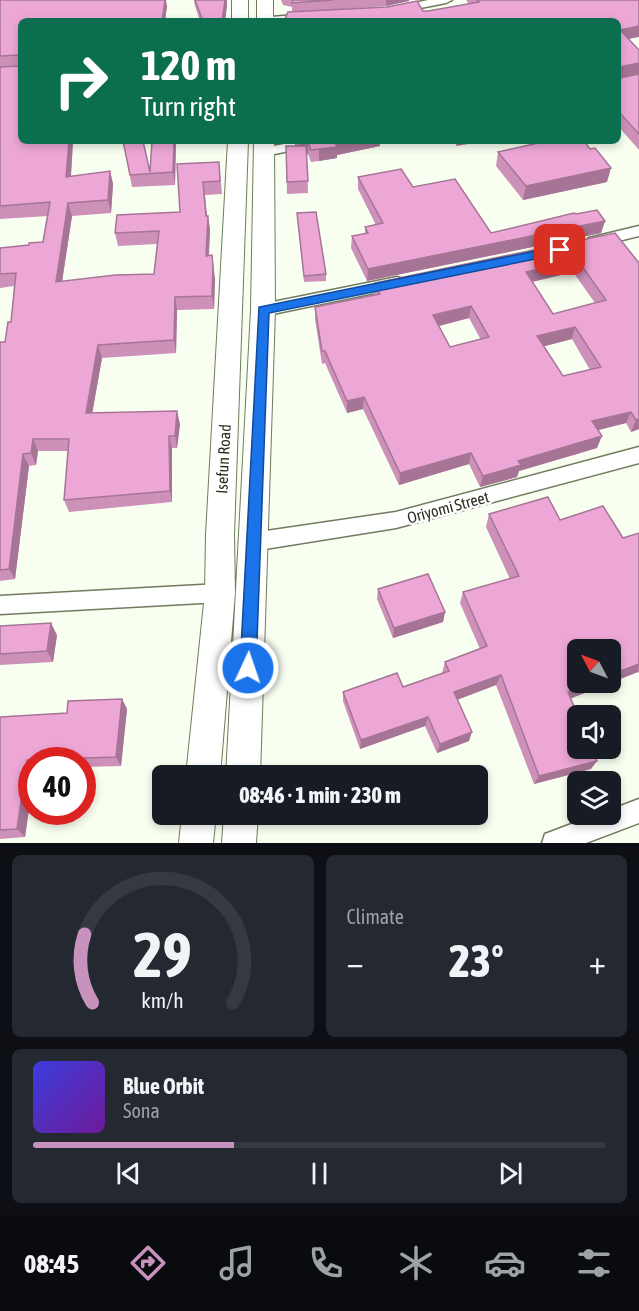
<!DOCTYPE html>
<meta charset="utf-8">
<style>
body{margin:0;font-family:"Asap Condensed",sans-serif;background:#242831;color:#f1f3f6;height:100vh;display:flex;flex-direction:column;font-size:22px;white-space:nowrap}
*{box-sizing:border-box;margin:0}
p{font-size:20px;color:#9ea1a6}
.icon{flex:none;width:33px;height:33px;fill:none;stroke:currentColor;stroke-width:2;stroke-linecap:round;stroke-linejoin:round}
.map{position:relative;height:843px;overflow:hidden}
.details{display:flex;flex-direction:column;gap:12px;padding:12px;background:#0d0f14;flex:1}
.details>*{flex:none}
.top-card{position:absolute;left:18px;top:18px;width:603px;height:126px;border-radius:9px;box-shadow:0 3px 9px #0003;background:#0b6e4f;color:#fff;overflow:hidden}
.needle{width:39px;rotate:311deg}
.tools{position:absolute;left:567px;top:639px;display:grid;gap:12px}
.tools a{display:grid;place-items:center;width:54px;height:54px;border-radius:9px;background:#171b24;box-shadow:0 3px 9px #0003;font-size:30px}
.speed{position:absolute;left:18px;top:747px;display:flex;gap:12px;font-size:30px;font-weight:700;text-align:center}
.speed>*{display:grid;place-content:center;width:78px;height:78px;border-radius:50%;background:#171b24;box-shadow:0 3px 9px #0003;line-height:1}
.speed .limit{border:9px solid #d22;background:#fff;color:#111}
.pin{position:absolute;display:grid;place-items:center;width:51px;height:51px;color:#fff;margin:-26px;border-radius:12px;box-shadow:0 3px 9px #0006}
.me{position:absolute;width:66px;margin:-33px;rotate:3deg;stroke-linejoin:round;filter:drop-shadow(0 0 4px #0008)}
.turn{display:flex;align-items:center;gap:21px;height:126px;padding:0 24px;font-size:27px}
.turn .icon{width:78px;height:78px;stroke-width:2.5}
.turn b{display:block;font-size:42px;line-height:51px}
.big{font-size:45px;font-weight:800;line-height:1.1}
.details .card{flex:1;display:flex;flex-direction:column;justify-content:center;gap:9px;min-width:0;padding:0 21px;border-radius:9px;background:#242831}
.details .dial{align-items:center;gap:0}
.dial svg{height:156px;overflow:visible;fill:none;stroke:#363941;stroke-width:7;stroke-linecap:round;text-anchor:middle}
.dial text{fill:#f1f3f6;stroke:none}
.song{display:flex;align-items:center;gap:18px}
.cover{width:72px;height:72px;border-radius:9px;background:linear-gradient(135deg,hsl(240 70% 55%),hsl(280 70% 35%))}
.played{height:6px;border-radius:3px;background:linear-gradient(90deg,#c792bd 35%,#363941 35%)}
.keys{display:flex;justify-content:space-around;direction:ltr}
.heat{display:flex;justify-content:space-between;align-items:center;font-size:33px;direction:ltr}
.details .tiles{flex:1;display:grid;gap:12px;grid-template-columns:1fr 1fr}
.card:last-child{grid-column:span 2}
.trip{position:absolute;left:152px;top:765px;width:336px;height:60px;border-radius:9px;background:#171b24;box-shadow:0 3px 9px #0003;font-weight:800;line-height:60px;text-align:center}
.tab-bar{display:flex;height:96px;justify-content:space-around;align-items:center;background:#090b0e;color:#9ea1a6}
.tab-bar .icon{width:42px;height:42px}
.tab-bar .on{color:#c792bd}
.tab-bar b{font-size:27px;color:#f1f3f6}
.map>svg:first-child{display:block}
</style>
<div class="map">
<svg width="639" height="843" viewBox="0 0 639 843">
<rect width="100%" height="100%" fill="#f8fef0"/>
<g fill="none" stroke-linecap="round" stroke-linejoin="round">
<defs>
<path id="street" d="M428,0H452L446,3L395,13L389,10L391,8Z
M308,14L314,18L312,20L265,21L271,17Z
M299,141H327L320,145L264,156L257,152L259,149Z
M639,226V236L594,247L586,242L589,238Z
M397,277L403,279L405,283L403,287L263,316L257,314L255,310L257,306L263,304Z
M639,447V463L396,528L252,551L245,548L242,542L245,536L252,533L396,512Z
M220,584L227,586L230,593L227,600L220,602L0,614V596Z
M639,799V823L586,843H542L545,834L598,814H610V810Z"/>
<path id="secondary" d="M232,0H248V21H232Z
M257,0H273V21H257Z
M228,141H248L234,535L235,593L220,776H186L205,593L206,535Z
M254,141H274L275,310L260,776H226L251,310Z
M182,814H216L213,843H179Z
M224,814H258L256,843H222Z"/>
</defs>
<!-- street casing -->
<use href="#street" stroke="#6f7c5e" stroke-width="3"/>
<!-- secondary casing -->
<use href="#secondary" stroke="#6f7c5e" stroke-width="2"/>
<!-- street -->
<use href="#street" fill="#fff" fill-rule="evenodd"/>
<!-- secondary -->
<use href="#secondary" fill="#fff" fill-rule="evenodd"/>
</g>
<!-- wall -->
<path fill="#cc90b9" fill-rule="evenodd" d="M0,0L167,6L165,21H21V141H73L71,176L110,171L113,184L111,213L72,216L62,282L154,274L157,244L118,246L115,233L180,212L219,162L222,194L205,195L207,216L210,229L209,256L215,279L214,309L177,310L176,353L102,358L92,413L180,424L177,448H172V502L69,512L64,500L68,451H38L36,465L29,466L15,579L0,581V342H5L11,322L14,286L0,288V248L29,245L43,242L48,216L0,219Z
M194,0H227V5L225,21H200L195,6Z
M281,0H409V1L386,6L344,9L428,11L469,4L466,0H639L629,39L639,74V150L618,126V21L292,12V7L283,5Z
M123,141L150,172L176,141L175,185L132,187Z
M295,141L380,146L337,155V158L319,161L311,162L308,154L307,155L308,193L287,194L286,146H295Z
M535,141H584L590,149L607,182L523,200L496,166L498,152L537,143Z
M358,177L413,187L491,233L576,214L605,221L601,233L367,281L351,248L352,236L365,234V227L376,225L358,189Z
M297,213L326,274V281L304,282Z
M615,233L639,429L631,432L626,423L598,430L597,448L519,471L517,477L480,487L469,464L399,485L363,409L347,413L325,363L322,364L315,319V307L374,295L375,283ZM573,272L595,303L553,314L532,282ZM469,318L481,340L450,347L439,326ZM572,339L590,370L563,376L544,346Z
M489,514L560,520L623,538L639,533V673L638,672L571,698L591,769L534,784L496,685L457,700L469,741L437,753L425,726L360,749L343,701V692L403,687L442,673L445,662L480,649L460,603L463,592L510,579L486,527Z
M378,589L445,612L443,622L393,638L377,599Z
M0,626L57,635L53,662L0,665Z
M122,699L127,709L121,766L82,767V760H32V788L25,837L0,839V717L67,713Z"/>
<!-- shaded-wall -->
<path fill="#a67596" d="M165,0H166L167,6L165,21H162Z
M225,0H227V5L225,21H222Z
M386,0H409V1L386,6Z
M639,26V37L618,41L620,30Z
M639,63V74L618,78L619,67Z
M69,141H73L70,190L66,177Z
M174,141H176L175,185L173,172Z
M347,141H380V146L337,155V158L319,161V150L335,143Z
M457,141H480V142L456,146Z
M308,142V154L296,158V146Z
M611,168L607,182L523,200L526,186Z
M110,171L113,184L111,213L108,200Z
M203,182L208,227V216L210,229L208,268L206,256Z
M68,203L72,216L60,295L56,282Z
M605,221L601,233L367,281L368,269Z
M212,255L215,279L214,309L212,296Z
M577,259L573,272L523,284L526,272Z
M175,297L177,310L176,353L174,340Z
M471,306L469,318L431,328L433,315Z
M575,327L572,339L534,349L537,336Z
M98,345L102,358L90,426L86,413Z
M364,397L363,409L347,413V401Z
M177,411L180,424L177,448L175,436Z
M631,412L626,423L587,433L592,421Z
M639,419V429L631,432L636,420Z
M169,436L172,448V502L170,491Z
M602,436L597,448L519,471L517,477L480,487L483,476L518,461Z
M33,439L38,451L36,465L31,453Z
M471,453L469,464L399,485L400,473Z
M23,454L29,466L15,579L9,569Z
M445,612L443,622L393,638L394,628Z
M51,623L57,635L53,662L47,651Z
M639,664L638,672L562,702L568,692L592,682H610V675Z
M501,675L496,685L451,702L454,692Z
M122,699L127,709L121,766L116,757Z
M428,717L425,726L360,749L361,740Z
M472,732L469,741L437,753L440,744Z
M27,760L32,766V788L25,837L17,829Z
M597,761L591,769L534,784L539,776Z"/>
<!-- building -->
<path fill="#eda7d7" stroke="#a67596" stroke-width="1.5" fill-rule="evenodd" d="M0,0H165L162,21H21V141H69L66,177L110,171L108,200L68,203L56,282L115,275L154,274L159,231L115,233L117,215L180,212L177,164L219,162L220,181L203,182L206,216H208L206,256L212,255L213,266L212,296L175,297L174,340L98,345L86,413L177,411L175,436H169L170,491L64,500L69,439H33L31,453L23,454L9,569L0,570V342H5L8,322H11L16,273L0,274V248L29,245V243L43,242L50,202L0,206V67L19,66V55L0,56Z
M195,0H225L222,21H203Z
M293,0H333L292,3Z
M477,0H639V26L620,30L639,50V63L619,67L620,78L639,74V134L618,111V21H284L288,12L387,7L417,1L423,11H428L479,2Z
M123,141H143L150,172L152,141H174L173,172L130,175Z
M295,141H347L335,143L337,147L311,150L308,142L296,146Z
M547,141H584L590,149L595,148L611,168L526,186L498,152Z
M286,146H306L308,181L287,182Z
M401,169L413,187L455,179L491,233L574,213L576,214L597,210L605,221L368,269L352,236L368,233L365,227L383,223L358,177Z
M316,212L326,274L304,276L297,213Z
M615,233L639,263V419L636,420L631,412L592,421L602,436L518,461L521,465L483,476L471,453L400,473L364,397L347,401L325,351H322L315,307L380,294L375,283ZM577,259L606,300L553,314L526,272ZM471,306L489,337L450,347L433,315ZM575,327L601,367L563,376L537,336Z
M548,497L560,520L603,506L623,538L639,533V664L610,675V650H578V682H592L568,692L578,716V748H592L597,761L539,776L501,675L454,692L472,732L440,744L428,717L361,740L343,692L397,673L403,687L449,671L445,662L487,646L463,592L519,576L489,514Z
M428,574L445,612L394,628L378,589Z
M51,623L47,651L0,654V626Z
M122,699L116,757L27,760L17,829L0,830V717L67,713L68,701Z"/>
<!-- route -->
<path fill="#1a73e8" stroke="#114b97" stroke-width="1.5" d="M560,246L565,248V253L269,313L256,668L254,674L248,676L242,674L240,668L259,307Z"/>
<g text-anchor="middle" stroke-width="5" stroke-linejoin="round" paint-order="stroke">
<!-- street labels -->
<g font-size="16" fill="#2a2f22" stroke="#fff">
<text transform="translate(223 459) rotate(-87)" y="6">Isefun Road</text>
<text transform="translate(448 507) rotate(-15)" y="6">Oriyomi Street</text>
</g>
</g>
</svg>
<div class="tools">
<a><svg class="needle" viewBox="-14 -14 28 28"><path d="M0-13l5 13h-10z" fill="#e53935"/><path d="M0 13l5-13h-10z" fill="#9ea1a6"/></svg></a>
<a><svg class="icon" aria-label="sound" viewBox="0 0 24 24"><path d="M4 9h4l5-4v14l-5-4H4zM17 9q2 3 0 6"/></svg></a>
<a><svg class="icon" aria-label="layers" viewBox="0 0 24 24"><path d="M12 4l9 5-9 5-9-5zM3 14l9 5 9-5"/></svg></a>
</div>
<div class="speed"><div class="limit">40</div></div>
<div class="pin" style="left:560px;top:250px;background:#d93025"><svg class="icon" aria-label="arrive" viewBox="0 0 24 24"><path d="M6 21V4h12l-3 4 3 4H6"/></svg></div>
<svg class="me" style="left:248px;top:668px" viewBox="-20 -20 40 40"><circle r="17" fill="#1a73e8" stroke="#fff" stroke-width="3"/><path d="M0-11L8 9 0 5-8 9z" fill="#fff"/></svg>
<div class="trip">08:46 · 1 min · 230 m</div>
<div class="top-card">
<div class="turn"><svg class="icon" aria-label="right" viewBox="0 0 24 24"><path d="M7 20v-9h11M14 6l5 5-5 5"/></svg><div><b>120 m</b>Turn right</div></div>
</div>
</div>
<section class="details">
<div class="tiles">
<div class="card dial"><svg viewBox="0 0 100 80">
<path d="M14 69A42 42 0 1 1 86 69"/>
<path d="M14 69A42 42 0 0 1 10 34" stroke="#c792bd"/>
<text x="50" y="56" font-size="32" font-weight="700">29</text>
<text x="50" y="72" font-size="11">km/h</text>
</svg></div>
<div class="card"><p>Climate</p>
<div class="heat"><a>−</a><b class="big">23°</b><a>+</a></div>
</div>
<div class="card">
<div class="song"><i class="cover"></i><div><b>Blue Orbit</b><p>Sona</p></div></div>
<div class="played"></div>
<div class="keys"><svg class="icon" aria-label="previous" viewBox="0 0 24 24"><path d="M18 5L8 12l10 7zM5 5v14"/></svg><svg class="icon" aria-label="pause" viewBox="0 0 24 24"><path d="M8 5v14M16 5v14"/></svg><svg class="icon" aria-label="next" viewBox="0 0 24 24"><path d="M6 5l10 7-10 7zM19 5v14"/></svg></div>
</div>
</div>
</section>
<nav class="tab-bar">
<b>08:45</b>
<svg class="icon on" aria-label="directions" viewBox="0 0 24 24"><path d="M12 3l9 9-9 9-9-9zM9 14v-3h6M13 9l2 2-2 2"/></svg>
<svg class="icon" aria-label="music" viewBox="0 0 24 24"><path d="M9 18V5l10-2v13"/><circle cx="6" cy="18" r="3"/><circle cx="16" cy="16" r="3"/></svg>
<svg class="icon" aria-label="phone" viewBox="0 0 24 24"><path d="M5 4h4l2 5-3 2q2 4 5 5l2-3 5 2v4C11 20 4 13 5 4z"/></svg>
<svg class="icon" aria-label="climate" viewBox="0 0 24 24"><path d="M12 3v18M4 7l16 10M4 17L20 7"/></svg>
<svg class="icon" aria-label="car" viewBox="0 0 24 24"><path d="M5 17H2v-5l4-1 3-4h7l3 4 3 1v5h-3M9 17h6M6 11h13"/><circle cx="7" cy="17" r="2"/><circle cx="17" cy="17" r="2"/></svg>
<svg class="icon" aria-label="filters" viewBox="0 0 24 24"><path d="M4 7h16M4 17h16"/><circle cx="9" cy="7" r="2"/><circle cx="15" cy="17" r="2"/></svg>
</nav>
